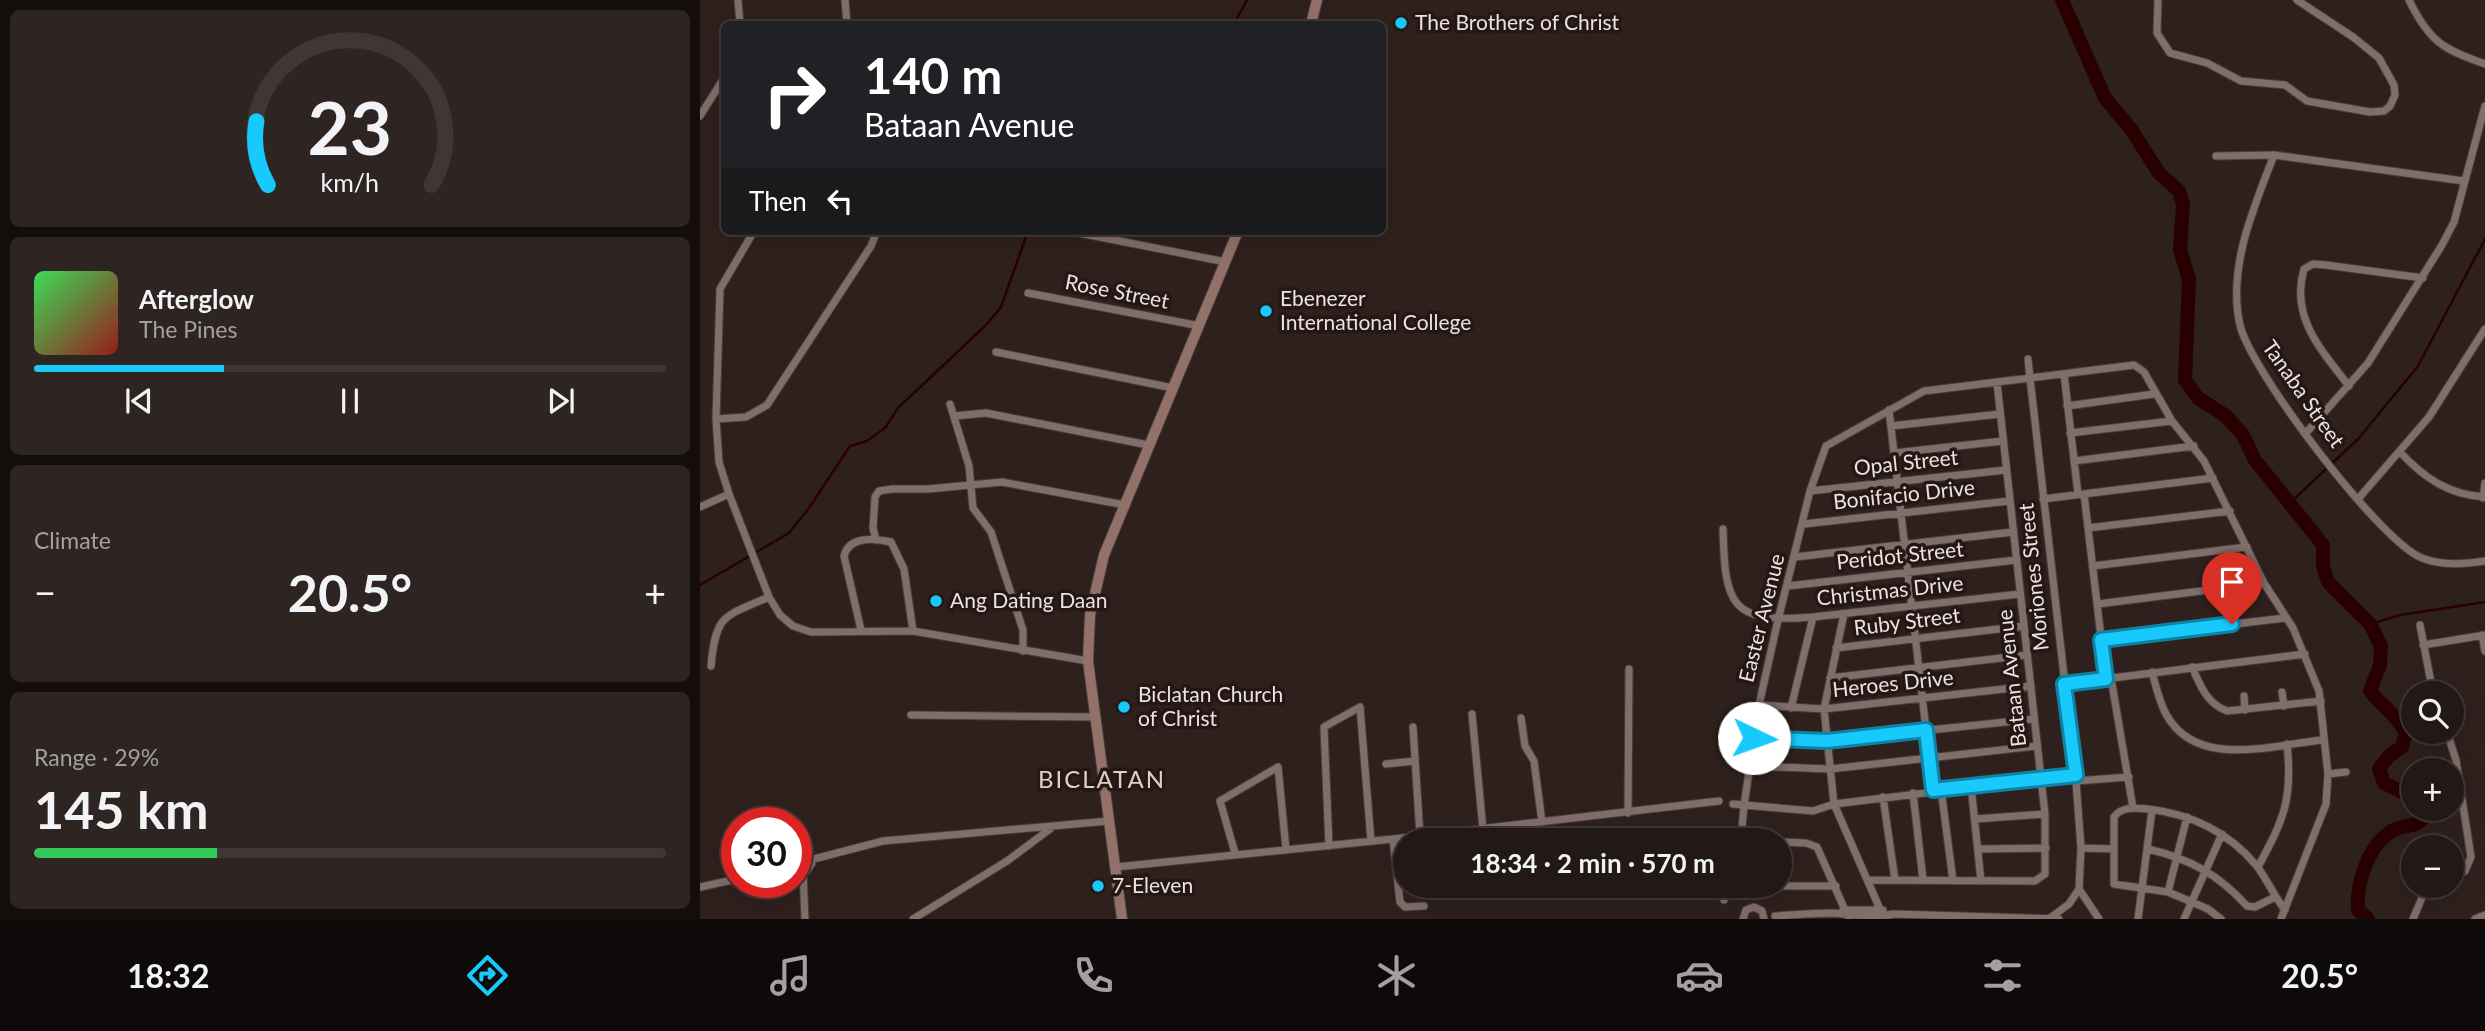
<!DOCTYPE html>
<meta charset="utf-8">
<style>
body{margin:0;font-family:Lato,sans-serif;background:#2e2523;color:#f1f3f6;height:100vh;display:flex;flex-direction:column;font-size:26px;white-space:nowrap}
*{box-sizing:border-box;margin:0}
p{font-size:23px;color:#a2a0a1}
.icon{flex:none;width:38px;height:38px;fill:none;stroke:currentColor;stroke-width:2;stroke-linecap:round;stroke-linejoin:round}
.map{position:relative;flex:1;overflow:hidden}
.sheet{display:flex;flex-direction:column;gap:10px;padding:10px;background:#130d0c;width:700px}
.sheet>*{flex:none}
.hud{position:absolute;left:21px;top:21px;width:665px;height:214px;border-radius:10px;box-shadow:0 7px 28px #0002,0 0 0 2px #3f3735;background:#202124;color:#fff;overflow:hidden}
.buttons{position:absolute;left:1701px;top:681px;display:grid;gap:14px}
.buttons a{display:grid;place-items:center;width:63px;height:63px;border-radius:50%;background:#221816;box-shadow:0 7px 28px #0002,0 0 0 2px #3f3735;font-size:35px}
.speed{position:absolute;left:21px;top:807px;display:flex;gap:14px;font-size:35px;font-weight:700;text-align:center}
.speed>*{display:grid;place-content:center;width:91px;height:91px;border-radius:50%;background:#221816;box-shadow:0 7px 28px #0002,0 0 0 2px #3f3735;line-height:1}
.speed .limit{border:10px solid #d22;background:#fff;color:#111}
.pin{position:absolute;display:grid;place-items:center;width:60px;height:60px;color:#fff;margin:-72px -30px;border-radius:50% 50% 50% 0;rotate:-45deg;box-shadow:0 0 7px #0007}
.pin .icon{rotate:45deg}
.me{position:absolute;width:77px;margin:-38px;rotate:93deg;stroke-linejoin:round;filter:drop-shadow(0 0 5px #0008)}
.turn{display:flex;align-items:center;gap:24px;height:147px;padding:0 28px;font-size:32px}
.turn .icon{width:91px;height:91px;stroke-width:2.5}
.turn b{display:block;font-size:49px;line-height:60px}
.then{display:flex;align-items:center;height:66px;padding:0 28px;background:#0003;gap:14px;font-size:26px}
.big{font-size:52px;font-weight:700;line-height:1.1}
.sheet .widget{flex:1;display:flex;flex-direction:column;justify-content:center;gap:10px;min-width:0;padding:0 24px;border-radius:10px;background:#2e2523}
.sheet .dial{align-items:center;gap:0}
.dial svg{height:182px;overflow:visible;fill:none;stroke:#3f3735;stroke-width:7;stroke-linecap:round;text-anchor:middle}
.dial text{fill:#f1f3f6;stroke:none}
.song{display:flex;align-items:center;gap:21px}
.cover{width:84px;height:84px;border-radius:10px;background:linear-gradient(135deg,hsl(130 70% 55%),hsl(0 70% 35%))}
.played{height:7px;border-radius:4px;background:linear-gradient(90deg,#17cafb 30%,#3f3735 30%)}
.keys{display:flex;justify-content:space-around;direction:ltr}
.heat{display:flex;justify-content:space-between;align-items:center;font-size:38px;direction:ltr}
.charge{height:10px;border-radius:5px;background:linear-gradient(90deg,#34c759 29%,#3f3735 0)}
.trip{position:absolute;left:693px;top:828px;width:399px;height:70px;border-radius:35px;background:#221816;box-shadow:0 7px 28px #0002,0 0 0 2px #3f3735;font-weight:700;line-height:70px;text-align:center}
.tab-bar{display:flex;height:112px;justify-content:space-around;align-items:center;background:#0e0a09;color:#a2a0a1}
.tab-bar .icon{width:49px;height:49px}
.tab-bar .on{color:#17cafb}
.tab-bar b{font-size:32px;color:#f1f3f6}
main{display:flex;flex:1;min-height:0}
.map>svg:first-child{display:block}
</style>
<main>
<section class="sheet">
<div class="widget dial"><svg viewBox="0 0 100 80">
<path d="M14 69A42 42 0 1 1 86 69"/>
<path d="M14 69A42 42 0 0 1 9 41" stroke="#17cafb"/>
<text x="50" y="56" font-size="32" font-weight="700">23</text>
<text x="50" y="72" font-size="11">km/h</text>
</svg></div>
<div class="widget">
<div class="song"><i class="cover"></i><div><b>Afterglow</b><p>The Pines</p></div></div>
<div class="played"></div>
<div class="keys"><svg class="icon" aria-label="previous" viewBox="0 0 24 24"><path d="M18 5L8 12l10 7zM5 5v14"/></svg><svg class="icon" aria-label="pause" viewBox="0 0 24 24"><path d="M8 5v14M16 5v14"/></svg><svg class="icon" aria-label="next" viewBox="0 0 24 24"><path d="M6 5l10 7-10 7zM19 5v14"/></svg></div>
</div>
<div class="widget"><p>Climate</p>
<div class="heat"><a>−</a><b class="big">20.5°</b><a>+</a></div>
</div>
<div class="widget"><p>Range · 29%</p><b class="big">145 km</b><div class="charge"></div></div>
</section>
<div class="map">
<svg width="1785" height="919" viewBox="0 0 1785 919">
<rect width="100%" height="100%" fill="#2e201d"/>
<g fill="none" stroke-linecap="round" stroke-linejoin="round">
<!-- stream -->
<path stroke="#290000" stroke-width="2.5" d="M534,24L547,0
M1590,503L1659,438L1718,366L1785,239
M0,585L89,533L109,508L150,446L167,441L185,428L198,408L287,324L301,307L328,231
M1670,624L1700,615L1785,602"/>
<!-- river -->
<path stroke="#290000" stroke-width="14" d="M1362,0L1405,98L1431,129L1459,173L1479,191L1483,204L1480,250L1489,279L1485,380L1498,398L1526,416L1543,435L1555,460L1623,545V566L1628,582L1670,624L1681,646L1680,665L1670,691C1682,706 1698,716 1706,733L1702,747L1689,756L1679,769L1684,783L1713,797
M1668,919L1658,910C1656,885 1667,848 1690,832C1704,822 1714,831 1727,814L1726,808"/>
<defs>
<path id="minor" d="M38,0L40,24
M145,0L147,24
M1458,0L1457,33L1470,53L1507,63L1541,81L1585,85L1607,101L1670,112L1684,111L1690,106L1695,95L1694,85L1679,58L1653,37L1597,0
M1709,0C1729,41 1742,49 1785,64
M0,116L24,78
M1574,155C1554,207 1527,268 1540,325C1550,370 1680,542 1722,558C1743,566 1764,564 1785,561
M1516,156L1574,155L1764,181
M54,231L20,289L16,419L19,462L29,494L69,597L80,615L93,626L111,632L213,631L388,661
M374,232L526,262
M328,293L500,326
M296,352L473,388
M1364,374L1378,494
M1649,386C1621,350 1590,317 1604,269L1613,264L1626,265L1723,278
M250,404L269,466L273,508L291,532L323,630V651
M1367,406L1454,394
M1189,410L1233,790
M254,416L286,413L448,445
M16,419L46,417L67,405L171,246L177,231
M1191,426L1300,414
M1370,433L1472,421
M1606,433L1668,363L1742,245L1754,222L1785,106
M1700,452C1724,478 1749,495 1785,497
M1194,453L1303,441
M1374,461L1494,446
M1110,491L1306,470
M1384,494L1406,679
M1783,498L1785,483
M1343,499L1513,478
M1658,499L1729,417L1785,329
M0,507L29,494
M1104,524L1309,501
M1388,528L1530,511
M1023,529C1025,605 1030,624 1113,617L1320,594
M176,540L173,528L175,497L179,491L192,489H228L302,482L425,505
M1095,557L1313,532
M1393,566L1547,547
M1088,586L1316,560
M1398,604L1564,583
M1144,614L1124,709L1134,804L1375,775
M1720,625L1733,693
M161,630L144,556C149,536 174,538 191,542L204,569L213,631
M1782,635L1785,651
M1401,640L1585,618
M1723,645L1785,635
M1136,648L1324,626
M11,666C16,613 24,617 69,597
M1492,667C1500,685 1507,704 1527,711L1621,701
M1452,672C1456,686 1459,701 1466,714C1496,770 1573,745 1622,740
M1130,678L1327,655
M1411,678L1433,808
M1364,684L1605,654
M1582,692L1584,706
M1544,696L1545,710
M1059,705L1124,709L1331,686
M1091,708L1113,617
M772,714L784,840
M211,715L395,717
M821,718L825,746L834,761L842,822
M713,727L720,836
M1747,732L1756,760L1771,857L1765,871L1752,877
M1054,738L1127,741L1334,719
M686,764L715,761
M1049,766L1130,769L1337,746
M1628,774L1646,772
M1376,781L1429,777
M1271,786L1281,881
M1241,789L1253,881
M1213,793L1223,880
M1183,797L1195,880
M1033,804L1044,805L1041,840
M928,813L929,669
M1275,819L1345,814
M693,839L700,902L705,907L724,906
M1080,842L1106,843L1117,847L1149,919
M629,846L624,727L660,707L671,841
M1381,848L1414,849
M1278,849L1346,848
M1448,849C1490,859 1518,874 1547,906L1555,907L1575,897
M535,853L520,801L578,767L586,849
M110,860L183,841L409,821
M96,867L101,858H108L112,863L106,872L97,867
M416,867L693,839L1019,801
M1558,867C1584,819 1593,799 1587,744
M103,872L105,919
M1168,880L1335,881L1345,874V814L1297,383
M752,886V894
M1068,886H1136
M0,887L37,879
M1468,892L1487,817
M1024,900L1028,886
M1143,910H1183
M1075,916C1094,915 1113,913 1132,913C1153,914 1172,919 1194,914L1359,919
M1183,916L1134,804L1113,811L1044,805L1059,705L1078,620L1110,491L1126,446L1224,391L1330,378L1328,359
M1350,918L1369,904L1379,889
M213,919L307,861L354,826
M1043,919L1046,910L1054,907L1062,911L1064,919
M1399,919L1379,889L1381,848L1376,781L1330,378L1434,365L1444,372L1472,421L1504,461L1564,583L1593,628L1619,691L1628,774L1626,804L1581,919
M1438,919L1452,810
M1484,919L1522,834
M1521,919L1508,909L1468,892L1414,884V817C1422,806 1436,808 1448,809C1491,814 1528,832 1556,865C1567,879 1574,896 1585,910
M1713,919L1724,893L1735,886
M1775,919L1785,915"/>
<path id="secondary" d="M611,24L617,0
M422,919L388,661L390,615L404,555L538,231"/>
</defs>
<!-- minor casing -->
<use href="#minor" stroke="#493d3b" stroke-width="9"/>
<!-- secondary casing -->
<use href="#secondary" stroke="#493d3b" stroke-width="12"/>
<!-- minor -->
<use href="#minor" stroke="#806e6b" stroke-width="7"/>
<!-- secondary -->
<use href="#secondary" stroke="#93716a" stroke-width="10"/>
</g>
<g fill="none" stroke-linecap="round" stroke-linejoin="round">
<defs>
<path id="route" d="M1054,738L1127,741L1226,730L1233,790L1376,775L1364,684L1406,679L1401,640L1532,624"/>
</defs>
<!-- route casing -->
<use href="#route" stroke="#0f83a3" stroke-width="18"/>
<!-- route -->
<use href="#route" stroke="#17cafb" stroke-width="12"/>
</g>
<!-- markers -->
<g fill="#17cafb" stroke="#241714" stroke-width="2.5">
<circle cx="701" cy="23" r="7"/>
<circle cx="566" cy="311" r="7"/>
<circle cx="236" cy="601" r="7"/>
<circle cx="424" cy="707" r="7"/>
<circle cx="398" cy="886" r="7"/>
</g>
<g text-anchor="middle" stroke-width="7" stroke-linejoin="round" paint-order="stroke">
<!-- poi labels -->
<g font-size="21" fill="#ece2e0" stroke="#241714" text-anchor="start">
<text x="715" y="30">The Brothers of Christ</text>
<text x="580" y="306">Ebenezer<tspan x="580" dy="24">International College</tspan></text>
<text x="250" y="608">Ang Dating Daan</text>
<text x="438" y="702">Biclatan Church<tspan x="438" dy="24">of Christ</tspan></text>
<text x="412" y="893">7-Eleven</text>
</g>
<!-- street labels -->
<g font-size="21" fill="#ece2e0" stroke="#241714">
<text transform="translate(417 292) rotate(11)" y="7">Rose Street</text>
<text transform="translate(1603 394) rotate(55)" y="7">Tanaba Street</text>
<text transform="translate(1206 463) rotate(-6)" y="7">Opal Street</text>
<text transform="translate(1204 495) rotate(-6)" y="7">Bonifacio Drive</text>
<text transform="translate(1200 556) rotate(-6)" y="7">Peridot Street</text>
<text transform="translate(1334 577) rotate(-96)" y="7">Moriones Street</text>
<text transform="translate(1190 591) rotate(-6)" y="7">Christmas Drive</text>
<text transform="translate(1062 618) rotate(-76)" y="7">Easter Avenue</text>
<text transform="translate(1207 622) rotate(-7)" y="7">Ruby Street</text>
<text transform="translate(1312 678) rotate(-96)" y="7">Bataan Avenue</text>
<text transform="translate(1193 684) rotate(-6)" y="7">Heroes Drive</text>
</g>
<!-- quarter labels -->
<g font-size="24" letter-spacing="2" fill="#e1cdc9" stroke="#241714">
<text x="402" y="788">BICLATAN</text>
</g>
</g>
</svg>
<div class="buttons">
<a><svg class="icon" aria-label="search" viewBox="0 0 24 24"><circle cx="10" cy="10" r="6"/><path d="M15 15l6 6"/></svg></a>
<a>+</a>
<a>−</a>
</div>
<div class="speed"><div class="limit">30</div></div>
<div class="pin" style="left:1532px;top:624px;background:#d93025"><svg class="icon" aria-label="arrive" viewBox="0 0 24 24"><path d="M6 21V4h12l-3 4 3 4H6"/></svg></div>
<svg class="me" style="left:1054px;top:738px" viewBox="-20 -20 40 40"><circle r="19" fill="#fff"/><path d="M0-13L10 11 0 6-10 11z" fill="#17cafb"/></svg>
<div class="trip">18:34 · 2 min · 570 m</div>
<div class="hud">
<div class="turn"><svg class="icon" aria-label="right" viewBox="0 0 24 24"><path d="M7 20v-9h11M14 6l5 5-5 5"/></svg><div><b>140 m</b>Bataan Avenue</div></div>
<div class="then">Then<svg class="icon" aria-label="left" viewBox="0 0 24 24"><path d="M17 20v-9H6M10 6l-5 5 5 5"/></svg></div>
</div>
</div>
</main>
<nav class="tab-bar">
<b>18:32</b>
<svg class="icon on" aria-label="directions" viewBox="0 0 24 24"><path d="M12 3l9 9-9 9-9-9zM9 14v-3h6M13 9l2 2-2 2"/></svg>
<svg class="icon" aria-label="music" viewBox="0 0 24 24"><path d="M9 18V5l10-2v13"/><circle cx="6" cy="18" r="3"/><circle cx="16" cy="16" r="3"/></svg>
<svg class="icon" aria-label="phone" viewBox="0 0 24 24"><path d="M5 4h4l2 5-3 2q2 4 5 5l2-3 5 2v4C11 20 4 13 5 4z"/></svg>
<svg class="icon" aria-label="climate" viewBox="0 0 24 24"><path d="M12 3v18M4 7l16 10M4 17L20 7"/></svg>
<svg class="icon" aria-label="car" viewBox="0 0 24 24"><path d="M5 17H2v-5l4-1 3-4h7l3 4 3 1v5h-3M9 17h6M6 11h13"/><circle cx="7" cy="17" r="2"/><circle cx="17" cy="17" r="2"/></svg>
<svg class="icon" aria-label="filters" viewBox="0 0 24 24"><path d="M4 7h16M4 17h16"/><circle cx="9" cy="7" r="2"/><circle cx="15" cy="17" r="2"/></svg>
<b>20.5°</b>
</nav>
